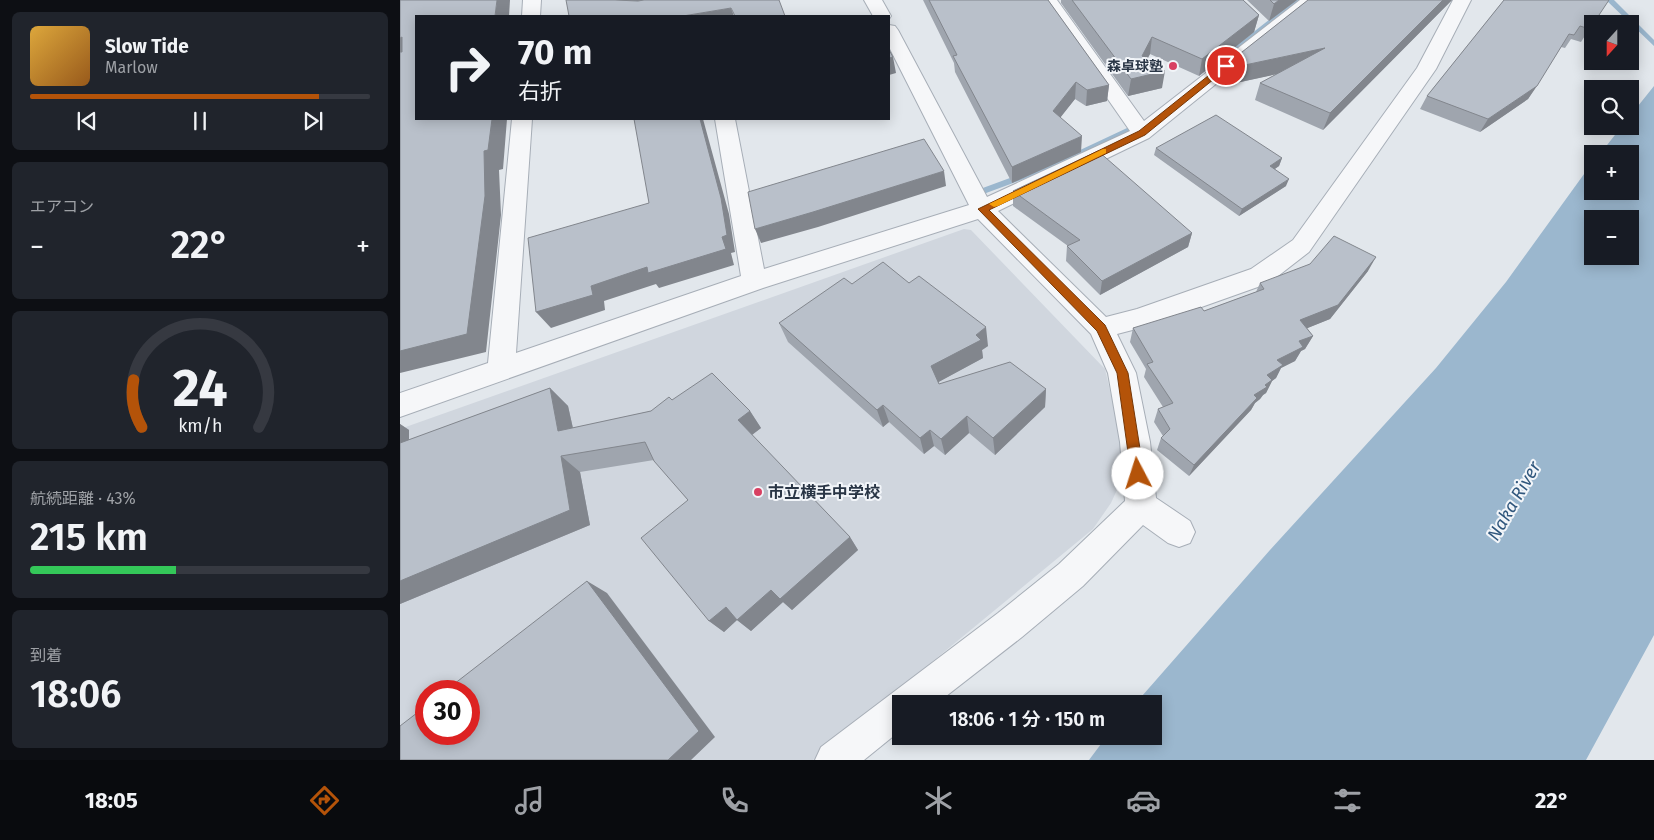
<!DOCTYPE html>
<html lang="ja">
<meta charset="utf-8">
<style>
body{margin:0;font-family:"Fira Sans","Noto Sans JP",sans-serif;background:#20242c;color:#f1f3f6;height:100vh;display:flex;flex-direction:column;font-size:19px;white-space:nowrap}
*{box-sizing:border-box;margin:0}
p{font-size:16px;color:#9ea1a6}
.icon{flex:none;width:28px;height:28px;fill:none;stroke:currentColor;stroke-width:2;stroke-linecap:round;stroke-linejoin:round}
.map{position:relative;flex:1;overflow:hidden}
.drawer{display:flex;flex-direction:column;gap:12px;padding:12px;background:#0d0f14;width:400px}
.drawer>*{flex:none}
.hud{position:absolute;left:15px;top:15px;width:475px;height:105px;border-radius:0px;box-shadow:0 2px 12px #0003;background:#171b24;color:#f1f3f6;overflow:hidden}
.needle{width:32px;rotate:201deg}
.fabs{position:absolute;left:1184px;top:15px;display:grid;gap:10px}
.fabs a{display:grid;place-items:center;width:55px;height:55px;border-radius:0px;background:#171b24;box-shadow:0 2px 12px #0003;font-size:25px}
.speed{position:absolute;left:15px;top:680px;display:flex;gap:10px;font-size:25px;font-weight:700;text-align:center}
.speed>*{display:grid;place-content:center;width:65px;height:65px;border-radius:50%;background:#171b24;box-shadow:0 2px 12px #0003;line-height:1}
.speed .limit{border:8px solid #d22;background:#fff;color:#111}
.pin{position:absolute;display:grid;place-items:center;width:42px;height:42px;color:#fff;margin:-21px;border:2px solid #fff;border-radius:50%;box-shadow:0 1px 5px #0007}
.me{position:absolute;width:55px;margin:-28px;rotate:355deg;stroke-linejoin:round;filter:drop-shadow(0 0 4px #0008)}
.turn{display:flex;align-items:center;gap:18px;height:105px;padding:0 20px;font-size:22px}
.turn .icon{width:65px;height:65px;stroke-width:2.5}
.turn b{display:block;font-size:35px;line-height:42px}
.big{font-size:38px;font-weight:600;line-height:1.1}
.drawer .widget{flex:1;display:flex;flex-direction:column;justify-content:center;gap:8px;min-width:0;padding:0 18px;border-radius:8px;background:#20242c}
.drawer .dial{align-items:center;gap:0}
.dial svg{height:130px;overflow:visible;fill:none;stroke:#363941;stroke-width:7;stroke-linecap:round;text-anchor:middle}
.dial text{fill:#f1f3f6;stroke:none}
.song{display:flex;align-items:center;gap:15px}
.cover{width:60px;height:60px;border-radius:8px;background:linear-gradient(135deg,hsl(40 70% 55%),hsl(30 70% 35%))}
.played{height:5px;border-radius:2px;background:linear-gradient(90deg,#b45309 85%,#363941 85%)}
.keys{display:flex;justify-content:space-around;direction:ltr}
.heat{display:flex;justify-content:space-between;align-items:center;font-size:28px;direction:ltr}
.charge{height:8px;border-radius:4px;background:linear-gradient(90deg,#34c759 43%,#363941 0)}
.trip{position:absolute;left:492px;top:695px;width:270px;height:50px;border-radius:0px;background:#171b24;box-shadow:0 2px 12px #0003;font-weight:600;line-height:50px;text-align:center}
.tabs{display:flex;height:80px;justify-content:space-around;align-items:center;background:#090b0e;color:#9ea1a6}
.tabs .icon{width:35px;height:35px}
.tabs .selected{color:#b45309}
.tabs b{font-size:22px;color:#f1f3f6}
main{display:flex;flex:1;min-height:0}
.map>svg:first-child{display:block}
</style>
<main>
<section class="drawer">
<div class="widget">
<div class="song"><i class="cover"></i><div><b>Slow Tide</b><p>Marlow</p></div></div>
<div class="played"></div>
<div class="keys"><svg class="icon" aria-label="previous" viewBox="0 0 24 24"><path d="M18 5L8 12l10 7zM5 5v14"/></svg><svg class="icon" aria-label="pause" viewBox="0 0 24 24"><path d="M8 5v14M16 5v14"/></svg><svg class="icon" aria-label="next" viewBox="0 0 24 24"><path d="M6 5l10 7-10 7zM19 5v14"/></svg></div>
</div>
<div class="widget"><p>エアコン</p>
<div class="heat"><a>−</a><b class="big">22°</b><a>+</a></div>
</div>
<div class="widget dial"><svg viewBox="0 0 100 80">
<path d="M14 69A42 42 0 1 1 86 69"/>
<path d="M14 69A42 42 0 0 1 9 40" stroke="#b45309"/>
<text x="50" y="56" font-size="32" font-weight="700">24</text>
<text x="50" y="72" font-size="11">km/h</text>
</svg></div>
<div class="widget"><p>航続距離 · 43%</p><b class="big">215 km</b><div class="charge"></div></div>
<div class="widget"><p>到着</p><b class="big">18:06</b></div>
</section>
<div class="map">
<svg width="1254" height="760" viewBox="0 0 1254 760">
<rect width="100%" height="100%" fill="#e2e7ec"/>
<!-- built -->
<path fill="#d0d6de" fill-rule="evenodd" d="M564,229L571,230L705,369L725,456L721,481L711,503L693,529L413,760H0V429ZM26,691H69V734H26Z"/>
<!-- water -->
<path fill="#9bb7ce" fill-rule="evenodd" d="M1254,86V635L1186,760H689L707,736H754V704H735L870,550L1036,368L1106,282L1192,163V191H1230V154H1200L1222,126H1230V116ZM1192,219H1230V256H1192Z"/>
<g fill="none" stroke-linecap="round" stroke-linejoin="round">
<!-- stream -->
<path fill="#9bb7ce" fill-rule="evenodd" d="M894,0H902L838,53H832V49Z
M1206,0H1214L1254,40V46Z
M742,121L746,124L745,126L667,163L578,196L575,197L570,194L572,192L661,159Z"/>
<defs>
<path id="street" d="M123,0H141L140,16H122Z
M464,0H482L491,16L489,19V16H473Z
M639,0H657L744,121L900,0H920L749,138L598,211L706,317L737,309L851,269L893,240L1017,68L1053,0H1071L1036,69L909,252L869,283L748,326L717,334L736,373L750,442L756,498L790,521L795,532L790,543L779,547L768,543L743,525L683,586L622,637L536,704H501V730L464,760H415L421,747L598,613L659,564L725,501L720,442L708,373L691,334L578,219L363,288L0,417V393L88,363L112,119H132L116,353L341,276L315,119H335L364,269L569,205L489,47V25L495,26L498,30L587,197L730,131Z"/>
</defs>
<!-- street casing -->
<use href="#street" stroke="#a7aeb7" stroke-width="2"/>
<!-- street -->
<use href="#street" fill="#f6f7f9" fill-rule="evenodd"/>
</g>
<!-- wall -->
<path fill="#9fa5ae" d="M523,0H648L709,85L707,101L686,106L675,99L660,117L681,152L612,183L555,72L554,63Z
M661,0H843L859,15L854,32L799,76L750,54L747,60L762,88L728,96L661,3Z
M847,0H897L869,21Z
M908,0H1052L923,130L855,100L860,83L877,74L822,86L819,84L823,67Z
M1104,0L1192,25L1181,42L1171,39L1165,48L1161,47L1128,99L1080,132L1020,109L1027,96Z
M756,148L882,158L879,166L875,169L886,186L839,216L754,155Z
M613,191L792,233L788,247L700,295L666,261L667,246H668L613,206Z
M968,271L930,319L907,328L913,336L905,349L901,351L895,361L881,368L876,378L872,381L866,393L863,395L860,399L855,403L851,410L789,476L757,450L761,438L763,436L754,422L758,409L763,407L744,377L746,369L730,342L733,328L804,311L856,292L860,283Z
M452,284L588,346L582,350L583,358L538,382L539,384L646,389L645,407L595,455L569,433L545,455L534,446L524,454L489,422L483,427L388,342L379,323Z
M150,388L168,406L173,428L251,411L272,400L350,411L361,428L352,435L450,537L458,550L392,610L383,602L351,631L337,620L324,632L309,621L288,500L254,460L180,472L190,525L0,604V424L9,430V440Z"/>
<!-- shaded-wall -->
<path fill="#82868d" d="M97,0H110L109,16H95Z
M205,0H263L213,16Z
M879,0H897L869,21L874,4Z
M1043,0H1052L923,130L930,113Z
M331,8L334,16H283Z
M859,15L854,32L799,76L802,59Z
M2,37L16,55L0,61V38Z
M752,37L750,54L739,73L742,56Z
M925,48L919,65L822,86L826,69Z
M493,57L496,73L489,75V58Z
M765,71L762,88L728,96L731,79Z
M676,82L675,99L653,127V111Z
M709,85L707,101L686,106L687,90Z
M1137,86L1128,99L1080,132L1088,119Z
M92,119H107L103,169L99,170L101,215L86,352L0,373V351Z
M300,119H303L329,214L335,252L331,253L334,265L259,288L256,284L204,301L205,310L151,328L136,312L191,286L322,237Z
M682,136L681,152L612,183V167Z
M882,158L879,166L867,174L870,166Z
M544,171L546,186L418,227L361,243L355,229Z
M889,179L886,186L839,216L842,209Z
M792,233L788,247L700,295L702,281Z
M976,257L968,271L930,319L893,334L900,320Z
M586,327L588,346L582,350L583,358L535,384L531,366L576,335Z
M913,336L905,349L901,351L895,361L881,368L876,378L872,381L866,393L863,395L860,399L855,403L851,410L789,476L794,465L854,395L877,360L899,341Z
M150,388L168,406L177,447L158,431Z
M646,389L645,407L595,455L593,438Z
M483,405L489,422L483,427L477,410Z
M350,411L361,428L349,437L338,420Z
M567,416L569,433L545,455L541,439Z
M0,424L9,430V466L0,460Z
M530,430L534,446L524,454L520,438Z
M161,456L180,472L190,525L0,604V581Z
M450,537L458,550L392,610L383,602L351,631L337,620L324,632L309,621L326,607Z
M187,581L207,593L315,737L291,760H268Z"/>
<!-- building -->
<path fill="#b9c0ca" stroke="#82868d" d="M0,0H97L95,16H16V119H92L88,150L84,151L85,196L67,334L0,351V52H2V37L0,38Z
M166,0H215L238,1L244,0H379L385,16H335L331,8L283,16H169Z
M529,0H648L709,85L687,90L676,82L653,111L682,136L612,167L553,56L557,55Z
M672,0H843L859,15L802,59L752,37L742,56L765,71L731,79Z
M870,0H879L874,4Z
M908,0H1043L930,113L860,83L925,48L826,69L823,67Z
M1104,0H1209L1193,24H1192L1190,29L1180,26L1174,35L1169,34L1137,86L1088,119L1027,96Z
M489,50L493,57L489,58Z
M816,115L882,158L870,166L889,179L842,209L756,148Z
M234,119H300L321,198L327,235L322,237L326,249L248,273L247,267L191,286L193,295L136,312L128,238L249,203Z
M524,139L544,171L413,212L355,229L348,192Z
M698,151L792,233L702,281L667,246L680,240L613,191Z
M934,236L976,257L938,305L900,320L913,336L899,341L903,347L877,360L883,365L867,375L872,380L865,385L867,387L854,395L857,398L794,465L761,438L770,429L758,409L773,403L747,364L753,362L733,328L801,307L804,311L864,289L860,283L910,264Z
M483,262L509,283L519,276L586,327L576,335L581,340L531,366L539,384L610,362L646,389L593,438L567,416L541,439L530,430L520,438L483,405L477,410L379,323L444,278L452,284Z
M312,373L350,411L338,420L450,537L380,599L371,590L337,620L326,607L309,621L241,538L288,500L254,461L245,442L161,456L170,510L0,581V443L150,388L158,431L251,411L269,397L272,400Z
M187,581L299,731L268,760H0V726L26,706V734H69V691H45Z"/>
<!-- route -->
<path fill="#b45309" stroke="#753606" d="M823,64L830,66L745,135L589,210L705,325L728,373L744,474L738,480L731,474L717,373L697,331L578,209L739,131Z"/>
<!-- slow -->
<path fill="#f59e0b" d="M703,149H706V153L598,206L594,207L589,204Z"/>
<!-- markers -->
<g fill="#d84062" stroke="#f2f5f9" stroke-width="2">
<circle cx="773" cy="66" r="5"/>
<circle cx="358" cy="492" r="5"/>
</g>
<g text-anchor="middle" stroke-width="4" stroke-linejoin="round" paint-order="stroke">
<!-- far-poi labels -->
<g font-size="14" font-weight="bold" fill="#293545" stroke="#f2f5f9" text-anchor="end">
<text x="763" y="71">森卓球塾</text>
</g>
<!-- poi labels -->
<g font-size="16" font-weight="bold" fill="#293545" stroke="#f2f5f9" text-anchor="start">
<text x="368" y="498">市立横手中学校</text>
</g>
<!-- water labels -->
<g font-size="18" font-style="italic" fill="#30577d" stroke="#f2f5f9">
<text transform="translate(1114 501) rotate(-60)" y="6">Naka River</text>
</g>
</g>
</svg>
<div class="fabs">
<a><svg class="needle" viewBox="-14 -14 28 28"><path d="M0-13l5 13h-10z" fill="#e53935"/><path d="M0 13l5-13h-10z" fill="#9ea1a6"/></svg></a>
<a><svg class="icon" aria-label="search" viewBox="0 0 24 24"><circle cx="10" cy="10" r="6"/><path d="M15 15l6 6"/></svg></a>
<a>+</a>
<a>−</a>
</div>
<div class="speed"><div class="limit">30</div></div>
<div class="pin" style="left:826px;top:66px;background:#d93025"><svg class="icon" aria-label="arrive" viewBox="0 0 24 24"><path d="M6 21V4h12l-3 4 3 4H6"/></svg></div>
<svg class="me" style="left:738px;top:474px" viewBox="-20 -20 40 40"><circle r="19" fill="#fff"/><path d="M0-13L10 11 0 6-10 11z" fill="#b45309"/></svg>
<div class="trip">18:06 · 1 分 · 150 m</div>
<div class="hud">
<div class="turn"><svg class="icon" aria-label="right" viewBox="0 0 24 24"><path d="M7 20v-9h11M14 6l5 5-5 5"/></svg><div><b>70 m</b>右折</div></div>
</div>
</div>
</main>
<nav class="tabs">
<b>18:05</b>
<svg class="icon selected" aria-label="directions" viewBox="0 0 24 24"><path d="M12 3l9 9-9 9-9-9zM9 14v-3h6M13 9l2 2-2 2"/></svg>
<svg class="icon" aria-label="music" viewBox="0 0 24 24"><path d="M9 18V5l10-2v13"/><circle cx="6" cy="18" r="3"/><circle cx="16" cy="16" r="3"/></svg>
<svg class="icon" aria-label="phone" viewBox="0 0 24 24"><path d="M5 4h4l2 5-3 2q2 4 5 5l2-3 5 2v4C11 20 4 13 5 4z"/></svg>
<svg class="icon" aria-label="climate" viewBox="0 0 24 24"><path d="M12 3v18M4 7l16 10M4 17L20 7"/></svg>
<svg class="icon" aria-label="car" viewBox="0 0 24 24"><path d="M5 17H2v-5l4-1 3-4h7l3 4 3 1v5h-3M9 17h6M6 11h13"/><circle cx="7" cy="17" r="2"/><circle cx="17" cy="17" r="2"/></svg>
<svg class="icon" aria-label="filters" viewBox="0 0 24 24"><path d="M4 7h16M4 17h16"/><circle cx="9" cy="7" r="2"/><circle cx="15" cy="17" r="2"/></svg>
<b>22°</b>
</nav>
